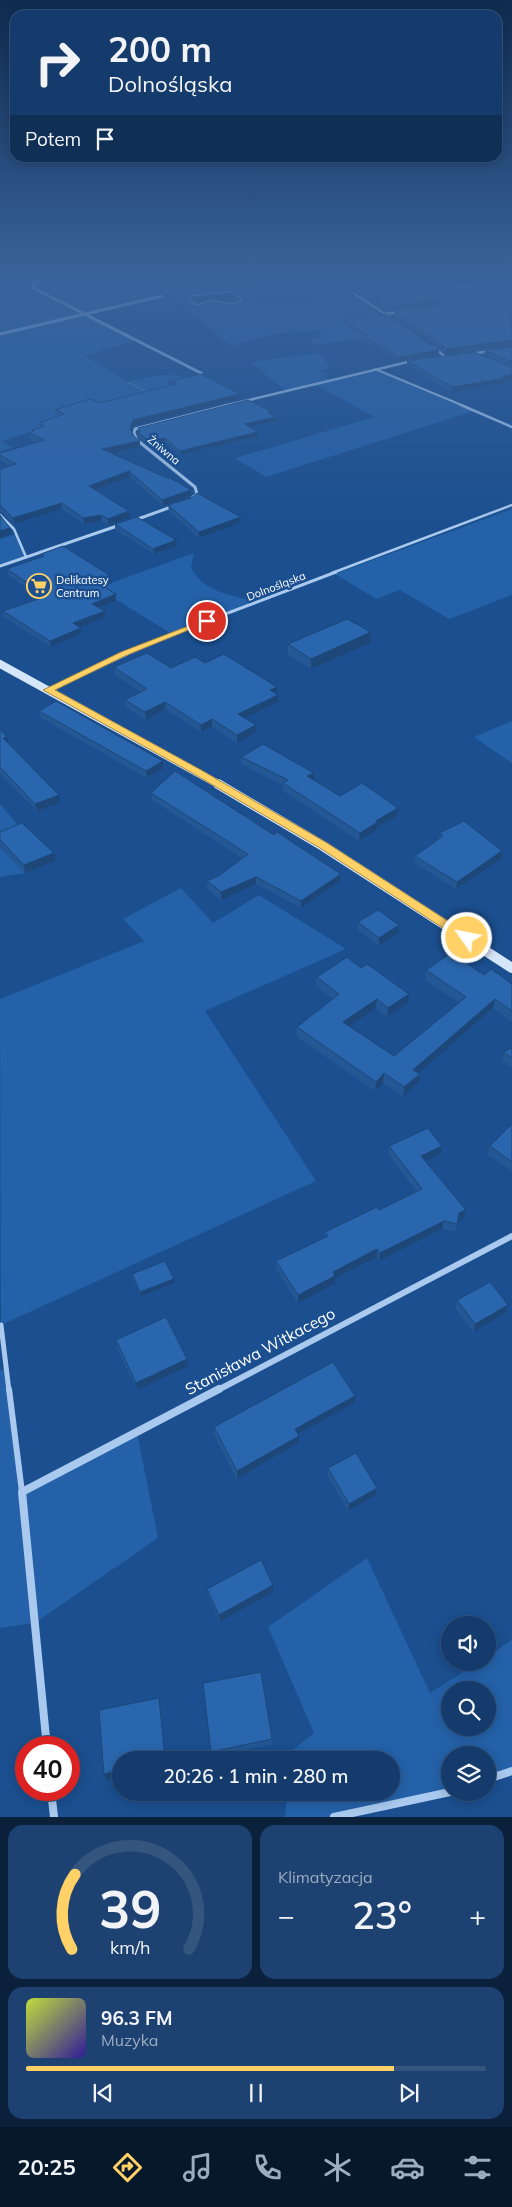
<!DOCTYPE html>
<html lang="pl">
<meta charset="utf-8">
<style>
body{margin:0;font-family:Mulish,sans-serif;background:#1d4271;color:#f1f3f6;height:100vh;display:flex;flex-direction:column;font-size:19px;white-space:nowrap}
*{box-sizing:border-box;margin:0}
p{font-size:16px;color:#9dadc1}
.icon{flex:none;width:28px;height:28px;fill:none;stroke:currentColor;stroke-width:2;stroke-linecap:round;stroke-linejoin:round}
.map{position:relative;height:1817px;overflow:hidden}
.panel{display:flex;flex-direction:column;gap:8px;padding:8px;background:#0b203b;flex:1}
.panel>*{flex:none}
.top-card{position:absolute;left:10px;top:10px;width:492px;height:152px;border-radius:15px;box-shadow:0 2px 12px #0003,0 0 0 1px #33557e;background:#143b6b;color:#f1f3f6;overflow:hidden}
.buttons{position:absolute;left:441px;top:1616px;display:grid;gap:10px}
.buttons a{display:grid;place-items:center;width:55px;height:55px;border-radius:50%;background:#143b6b;box-shadow:0 2px 12px #0003,0 0 0 1px #33557e;font-size:25px}
.speed{position:absolute;left:15px;top:1736px;display:flex;gap:10px;font-size:25px;font-weight:700;text-align:center}
.speed>*{display:grid;place-content:center;width:65px;height:65px;border-radius:50%;background:#143b6b;box-shadow:0 2px 12px #0003,0 0 0 1px #33557e;line-height:1}
.speed .limit{border:8px solid #d22;background:#fff;color:#111}
.pin{position:absolute;display:grid;place-items:center;width:42px;height:42px;color:#fff;margin:-21px;border:2px solid #fff;border-radius:50%;box-shadow:0 1px 5px #0007}
.me{position:absolute;width:55px;margin:-28px;rotate:303deg;stroke-linejoin:round;filter:drop-shadow(0 0 4px #0008)}
.turn{display:flex;align-items:center;gap:18px;height:105px;padding:0 15px;font-size:22px}
.turn .icon{width:65px;height:65px;stroke-width:2.5}
.turn b{display:block;font-size:35px;line-height:42px}
.then{display:flex;align-items:center;height:48px;padding:0 15px;background:#0003;gap:10px;font-size:19px}
.big{font-size:38px;font-weight:600;line-height:1.1}
.panel .widget{flex:1;display:flex;flex-direction:column;justify-content:center;gap:8px;min-width:0;padding:0 18px;border-radius:15px;background:#1d4271}
.panel .dial{align-items:center;gap:0}
.dial svg{height:130px;overflow:visible;fill:none;stroke:#33557e;stroke-width:7;stroke-linecap:round;text-anchor:middle}
.dial text{fill:#f1f3f6;stroke:none}
.song{display:flex;align-items:center;gap:15px}
.cover{width:60px;height:60px;border-radius:8px;background:linear-gradient(135deg,hsl(70 70% 55%),hsl(250 70% 35%))}
.played{height:5px;border-radius:2px;background:linear-gradient(90deg,#ffd166 80%,#33557e 80%)}
.keys{display:flex;justify-content:space-around;direction:ltr}
.heat{display:flex;justify-content:space-between;align-items:center;font-size:28px;direction:ltr}
.panel .tiles{flex:1;display:grid;gap:8px;grid-template-columns:1fr 1fr}
.widget:last-child{grid-column:span 2}
.trip{position:absolute;left:112px;top:1751px;width:288px;height:50px;border-radius:25px;background:#143b6b;box-shadow:0 2px 12px #0003,0 0 0 1px #33557e;font-weight:600;line-height:50px;text-align:center}
.dock{display:flex;height:80px;justify-content:space-around;align-items:center;background:#08182b;color:#9dadc1}
.dock .icon{width:35px;height:35px}
.dock .on{color:#ffd166}
.dock b{font-size:22px;color:#f1f3f6}
.map>svg:first-child{display:block}
</style>
<div class="map">
<svg width="512" height="1817" viewBox="0 0 512 1817">
<rect width="100%" height="100%" fill="#1b4f8f"/>
<!-- green -->
<path fill="#2461a8" fill-rule="evenodd" d="M0,273H145L160,286L179,293L242,287L261,304L282,305L325,298L290,273H415L408,285L394,286L374,273L327,281L351,294L408,333L313,345L309,340L323,337L319,330L275,334L231,346L178,300L162,296L87,314L137,340L84,356L129,382C147,378 167,371 184,378L166,383L176,389L1,441L13,448L0,451Z
M319,353L331,368L320,370L329,380L375,369L474,411L266,477L235,458L374,417L314,384L286,391L250,362Z
M512,509V595L449,619L400,590L376,599L335,574Z
M17,534L26,557L0,566V539Z
M194,553L191,568C206,594 232,595 259,602L172,634L97,588Z
M512,721V763L474,737Z
M0,804L23,831L0,840Z
M0,847L25,873L0,877Z
M181,888L213,923L259,895L346,949L205,1011L316,1181L1,1325L0,999L144,941L123,919Z
M7,1369L22,1492L137,1433L158,1538L35,1623L0,1628V1370Z
M367,1558L430,1693L478,1663L488,1662V1656L512,1640V1771L488,1779V1755H450V1792L334,1817H285L287,1793L391,1792V1760H289L290,1752L314,1733L268,1627ZM450,1690H488V1728H450Z"/>
<!-- water -->
<path fill="#123a6d" stroke="#9cc4f0" d="M228,292L233,293L242,300L231,304L211,300L197,305L189,299L191,296Z"/>
<g fill="none" stroke-linecap="round" stroke-linejoin="round">
<!-- stream -->
<path stroke="#9cc4f0" stroke-width="3" d="M43,277L49,273
M39,280L32,286L35,289L201,373
M0,334L162,296"/>
<!-- path -->
<path stroke="#a9c9ee" stroke-width="1" stroke-dasharray="1 2" stroke-linecap="butt" d="M129,383L149,393"/>
<!-- lane-far4 -->
<path stroke="#a9c9ee" stroke-width="2" d="M353,293L385,314
M375,369L464,406"/>
<!-- lane-far3 -->
<path stroke="#a9c9ee" stroke-width="2.5" d="M461,405L512,427
M0,515L14,529L26,557
M332,573L512,505"/>
<!-- lane-far2 -->
<path stroke="#a9c9ee" stroke-width="3" d="M48,690L165,637L336,572"/>
<!-- lane-far1 -->
<path stroke="#a9c9ee" stroke-width="5" d="M1,1325L9,1391"/>
<!-- lane -->
<path stroke="#a9c9ee" stroke-width="6" d="M9,1389L22,1492"/>
<!-- street-far3 -->
<path stroke="#a9c9ee" stroke-width="2.5" d="M390,317L385,314L407,311
M434,347L445,357
M470,354L491,351
M224,406L412,361"/>
<!-- street-far2 -->
<path stroke="#a9c9ee" stroke-width="3" d="M193,497L197,494L195,487L137,440L134,433L135,429L229,405
M135,520L174,506
M0,566L120,525"/>
<!-- street-far1 -->
<path stroke="#a9c9ee" stroke-width="6" d="M216,1391L512,1236"/>
<!-- street -->
<path stroke="#a9c9ee" stroke-width="8" d="M47,1748L22,1492L219,1389
M488,1779L512,1771
M51,1790L54,1817
M334,1817L450,1792"/>
<!-- secondary-far1 -->
<path stroke="#d6e6fa" stroke-width="8" d="M0,664L220,785"/>
<!-- secondary -->
<path stroke="#d6e6fa" stroke-width="10" d="M218,784L323,846L512,968"/>
</g>
<!-- wall -->
<path fill="#245895" d="M512,276V345L446,353L442,348L395,317V312L442,305L443,304L392,310L378,301V294Z
M345,320L439,350V354L399,361L363,340L364,337L344,324Z
M512,347V367L484,355L485,350Z
M407,361L512,367V379L506,380L505,383L452,392L407,365Z
M171,381L240,394V399L134,426L132,432L140,447L111,453L190,489L191,495L188,497L163,506L130,477L95,490L129,511L130,517L108,525L102,521L84,524L62,509L14,524L2,512H0V469L10,466L0,460V453L37,442L30,439L29,433L32,432V430L40,427L39,423L57,416L56,415L55,410L100,403L171,385Z
M271,414L276,421L250,427L258,436L180,455L165,442L149,445L140,438L138,432V428Z
M168,505L241,523L199,538L169,511Z
M115,524L177,546L154,554L115,530Z
M41,554L112,583L103,586L116,601L99,608L105,611V617L80,627L81,634L51,647L4,617L3,611L41,598L8,575L7,569L41,557Z
M371,632L370,643L311,669L288,655V644Z
M205,663L278,695V702L244,718L256,732L237,743L212,727L201,732L165,709L146,720L125,707V700L141,692L114,674V667L171,668Z
M39,711L163,769L147,778L41,718Z
M0,729L8,743L60,803L37,811L0,774Z
M241,757L340,796L397,816L378,827L377,830L359,841L283,791V785L241,764Z
M151,793L274,835L341,874L340,881L301,908L256,884L221,900L207,889V881L220,875L242,858L152,800Z
M0,832L55,861L25,873L0,847Z
M439,833L502,851L501,859L456,889L414,863L415,856L438,839Z
M358,922L398,933L379,946L358,930Z
M426,970L484,975L512,984V1022L493,1008L419,1073L420,1074L418,1083L403,1097L383,1083L375,1091L297,1037V1027L333,999L316,986L317,977L408,1003L387,1017L376,1008L349,1026L394,1056L460,1003L425,980Z
M512,1048V1068L502,1061L503,1052Z
M512,1124V1171L488,1155L490,1146Z
M389,1146H442L441,1154L425,1161L464,1218L458,1222L456,1232L442,1229L379,1261L377,1257L335,1278V1284L298,1303L276,1269V1261L325,1237V1232L379,1210L416,1191L388,1154Z
M132,1274L174,1283L141,1296L132,1278Z
M457,1300L508,1305L506,1313L473,1332L455,1308Z
M116,1340L188,1366L137,1390L117,1348Z
M354,1403L298,1434V1443L237,1479L214,1435V1427Z
M328,1468L377,1488L376,1495L348,1511L328,1476Z
M207,1589L273,1592L220,1622L208,1596Z
M203,1683L272,1739V1744L212,1757Z"/>
<!-- shaded-wall -->
<path fill="#1d4779" d="M444,299L443,304L392,310V306Z
M512,340V345L446,353L447,349Z
M439,350V354L399,361V357Z
M512,375V379L506,380L505,383L452,392V387L502,376Z
M240,394V399L134,426L131,434L130,429L133,420Z
M276,417V421L245,428V424Z
M258,432V436L180,455V451Z
M165,438V442L149,445V441Z
M140,441V447L103,455L102,449Z
M129,471L130,477L89,492V486Z
M190,489L191,495L188,497L163,506L162,500Z
M62,503V509L14,524L13,518Z
M129,511L130,517L108,525V519Z
M101,515L102,521L84,524L83,518Z
M241,517V523L199,538V532Z
M10,528L11,534L0,538V531Z
M176,540L177,546L154,554L153,549Z
M111,576L112,583L97,588L96,582Z
M116,594V601L93,610L92,604Z
M105,611V617L74,630L73,623Z
M81,628V634L51,647L50,641Z
M371,632L370,643L311,669V659Z
M277,687V694L270,690Z
M278,695V702L238,721V714Z
M165,702V709L146,720L145,712Z
M212,719V727L201,732V725Z
M256,725V732L237,743V735Z
M7,737L9,744L3,738Z
M163,761V769L147,778L146,771Z
M314,773V780L307,776Z
M59,795L60,803L37,811L35,804Z
M398,808L397,816L378,827L377,830L359,841L360,833L376,821Z
M502,851L501,859L456,889L457,882Z
M54,853L55,861L25,873L24,865Z
M341,874L340,881L301,908V901Z
M256,877V884L221,900V892Z
M399,925L398,933L379,946V938Z
M409,994L408,1003L387,1017L388,1008Z
M377,999L376,1008L342,1031L343,1022Z
M495,999L493,1008L412,1079L413,1070Z
M384,1073L383,1083L375,1091L376,1082Z
M420,1074L418,1083L403,1097L404,1087Z
M442,1146L441,1154L420,1164L421,1156Z
M466,1210L464,1218L458,1222L456,1232L459,1213Z
M444,1221L442,1229L379,1261L380,1253Z
M377,1249V1257L335,1278V1284L298,1303V1295L333,1272Z
M174,1279V1283L141,1296L140,1292Z
M508,1305L506,1313L473,1332L475,1324Z
M187,1359L188,1366L137,1390L136,1383Z
M355,1396L354,1403L295,1436V1429Z
M299,1436L298,1443L237,1479V1471Z
M377,1488L376,1495L348,1511L349,1504Z
M273,1585V1592L220,1622L219,1615Z
M121,1770V1776L106,1780L104,1774Z"/>
<!-- building -->
<path fill="#2a66ad" stroke="#1d4779" d="M512,276V340L447,349L442,344L395,312L442,305L444,302V299L392,306L379,297H382L378,294Z
M386,314L439,350L399,357L364,336L367,335L345,320Z
M512,347V362L485,350Z
M474,352L512,367V375L502,376L506,378L452,387L407,361Z
M201,374L240,394L133,420L130,429L134,436L140,441L102,449L167,478H170L190,489L188,491L162,500L129,471L89,486L129,511L108,519L101,515L83,518L62,503L13,518L1,506H0V469L16,464L0,455V453L45,440L29,433L34,431L32,430L45,426L39,423L64,414L55,410L90,399L100,403L176,384L171,381Z
M248,400L271,411L268,412L276,417L245,424L258,432L180,451L165,438L149,441L140,434L138,428Z
M197,493L241,517L199,532L168,505L191,498Z
M0,515L10,528L0,531Z
M137,517L176,540L153,549L115,524Z
M63,546L111,576L96,582L116,594L92,604L105,611L73,623L81,628L50,641L3,611L47,596L7,569L44,556L41,554Z
M347,619L371,632L311,659L288,644Z
M147,653L171,668L195,657L205,663L224,654L277,687L270,690L278,695L238,714L256,725L237,735L212,719L201,725L165,702L145,712L125,700L147,689L114,667Z
M56,701L163,761L146,771L39,711Z
M0,729L7,737L3,738L59,795L35,804L0,767Z
M263,744L314,773L307,776L340,796L362,783L398,808L376,821L378,822L360,833L283,783L288,780L241,757Z
M175,771L274,835L277,832L341,874L301,901L256,877L221,892L207,881L220,875L248,854L151,793Z
M464,821L502,851L457,882L415,856L443,836L439,833Z
M22,823L54,853L24,865L0,840V832Z
M378,910L399,925L379,938L358,922Z
M451,953L484,975L491,969L512,984V1011L495,999L413,1070L420,1074L404,1087L384,1073L376,1082L297,1027L339,994L317,977L347,957L361,968L367,964L409,994L388,1008L377,999L343,1022L394,1056L466,997L426,970Z
M512,1048V1058L503,1052Z
M512,1124V1162L490,1146Z
M428,1128L442,1146L421,1156L466,1210L459,1213L457,1224L444,1221L380,1253L377,1249L333,1272L335,1276L298,1295L276,1261L328,1236L325,1232L377,1207L379,1210L422,1189L389,1146Z
M165,1261L174,1279L140,1292L132,1274Z
M490,1282L508,1305L475,1324L457,1300Z
M166,1317L187,1359L136,1383L116,1340Z
M333,1362L355,1396L295,1429L299,1436L237,1471L214,1427Z
M356,1453L377,1488L349,1504L328,1468Z
M261,1560L273,1585L219,1615L207,1589Z
M261,1672L272,1739L211,1752L203,1683Z
M159,1698L165,1759L161,1760H121V1770L104,1774L99,1710Z"/>
<!-- sky -->
<linearGradient id="sky" x2="0" y2="1"><stop stop-color="#0f2b4f"/><stop offset="0.52" stop-color="#39639b"/><stop offset="1" stop-color="#39639b" stop-opacity="0"/></linearGradient>
<rect width="512" height="527" fill="url(#sky)"/>
<!-- route -->
<path fill="#ffd166" stroke="#a68842" d="M204,620L211,621L127,655L55,690L201,770L327,843L471,936L473,938L471,941H463L320,848L194,774L43,690L121,652Z"/>
<!-- icons -->
<defs>
<symbol id="supermarket-ring" viewBox="-11 -11 22 22"><circle r="9.5" fill="#1b4f8f" stroke="#ffd166" stroke-width="1.5"/><path d="M-6-5.5h2.5l.6 2H6L4.5 2H-2.5L-4.4-4H-6ZM-1.5 3.2a1.3 1.3 0 1 0 .1 0ZM3 3.2a1.3 1.3 0 1 0 .1 0Z" fill="#ffd166"/></symbol>
</defs>
<g fill-rule="evenodd">
<use href="#supermarket-ring" x="25" y="572" width="28" height="28"/>
</g>
<g text-anchor="middle" stroke-width="5" stroke-linejoin="round" paint-order="stroke">
<!-- far-street labels -->
<g font-size="11" fill="#fff" stroke="#1b4f8f">
<text transform="translate(164 450) rotate(40)" y="4">Żniwna</text>
<text transform="translate(276 586) rotate(-21)" y="4">Dolnośląska</text>
</g>
<!-- far-poi labels -->
<g font-size="11" fill="#fff" stroke="#1b4f8f" text-anchor="start">
<text x="56" y="584">Delikatesy<tspan x="56" dy="13">Centrum</tspan></text>
</g>
<!-- near-street labels -->
<g font-size="16" fill="#fff" stroke="#1b4f8f">
<text transform="translate(260 1351) rotate(-28)" y="6">Stanisława Witkacego</text>
</g>
</g>
</svg>
<div class="buttons">
<a><svg class="icon" aria-label="sound" viewBox="0 0 24 24"><path d="M4 9h4l5-4v14l-5-4H4zM17 9q2 3 0 6"/></svg></a>
<a><svg class="icon" aria-label="search" viewBox="0 0 24 24"><circle cx="10" cy="10" r="6"/><path d="M15 15l6 6"/></svg></a>
<a><svg class="icon" aria-label="layers" viewBox="0 0 24 24"><path d="M12 4l9 5-9 5-9-5zM3 14l9 5 9-5"/></svg></a>
</div>
<div class="speed"><div class="limit">40</div></div>
<div class="pin" style="left:207px;top:621px;background:#d93025"><svg class="icon" aria-label="arrive" viewBox="0 0 24 24"><path d="M6 21V4h12l-3 4 3 4H6"/></svg></div>
<svg class="me" style="left:467px;top:938px" viewBox="-20 -20 40 40"><circle r="17" fill="#ffd166" stroke="#fff" stroke-width="3"/><path d="M0-11L8 9 0 5-8 9z" fill="#fff"/></svg>
<div class="trip">20:26 · 1 min · 280 m</div>
<div class="top-card">
<div class="turn"><svg class="icon" aria-label="right" viewBox="0 0 24 24"><path d="M7 20v-9h11M14 6l5 5-5 5"/></svg><div><b>200 m</b>Dolnośląska</div></div>
<div class="then">Potem<svg class="icon" aria-label="arrive" viewBox="0 0 24 24"><path d="M6 21V4h12l-3 4 3 4H6"/></svg></div>
</div>
</div>
<section class="panel">
<div class="tiles">
<div class="widget dial"><svg viewBox="0 0 100 80">
<path d="M14 69A42 42 0 1 1 86 69"/>
<path d="M14 69A42 42 0 0 1 16 23" stroke="#ffd166"/>
<text x="50" y="56" font-size="32" font-weight="700">39</text>
<text x="50" y="72" font-size="11">km/h</text>
</svg></div>
<div class="widget"><p>Klimatyzacja</p>
<div class="heat"><a>−</a><b class="big">23°</b><a>+</a></div>
</div>
<div class="widget">
<div class="song"><i class="cover"></i><div><b>96.3 FM</b><p>Muzyka</p></div></div>
<div class="played"></div>
<div class="keys"><svg class="icon" aria-label="previous" viewBox="0 0 24 24"><path d="M18 5L8 12l10 7zM5 5v14"/></svg><svg class="icon" aria-label="pause" viewBox="0 0 24 24"><path d="M8 5v14M16 5v14"/></svg><svg class="icon" aria-label="next" viewBox="0 0 24 24"><path d="M6 5l10 7-10 7zM19 5v14"/></svg></div>
</div>
</div>
</section>
<nav class="dock">
<b>20:25</b>
<svg class="icon on" aria-label="directions" viewBox="0 0 24 24"><path d="M12 3l9 9-9 9-9-9zM9 14v-3h6M13 9l2 2-2 2"/></svg>
<svg class="icon" aria-label="music" viewBox="0 0 24 24"><path d="M9 18V5l10-2v13"/><circle cx="6" cy="18" r="3"/><circle cx="16" cy="16" r="3"/></svg>
<svg class="icon" aria-label="phone" viewBox="0 0 24 24"><path d="M5 4h4l2 5-3 2q2 4 5 5l2-3 5 2v4C11 20 4 13 5 4z"/></svg>
<svg class="icon" aria-label="climate" viewBox="0 0 24 24"><path d="M12 3v18M4 7l16 10M4 17L20 7"/></svg>
<svg class="icon" aria-label="car" viewBox="0 0 24 24"><path d="M5 17H2v-5l4-1 3-4h7l3 4 3 1v5h-3M9 17h6M6 11h13"/><circle cx="7" cy="17" r="2"/><circle cx="17" cy="17" r="2"/></svg>
<svg class="icon" aria-label="filters" viewBox="0 0 24 24"><path d="M4 7h16M4 17h16"/><circle cx="9" cy="7" r="2"/><circle cx="15" cy="17" r="2"/></svg>
</nav>
